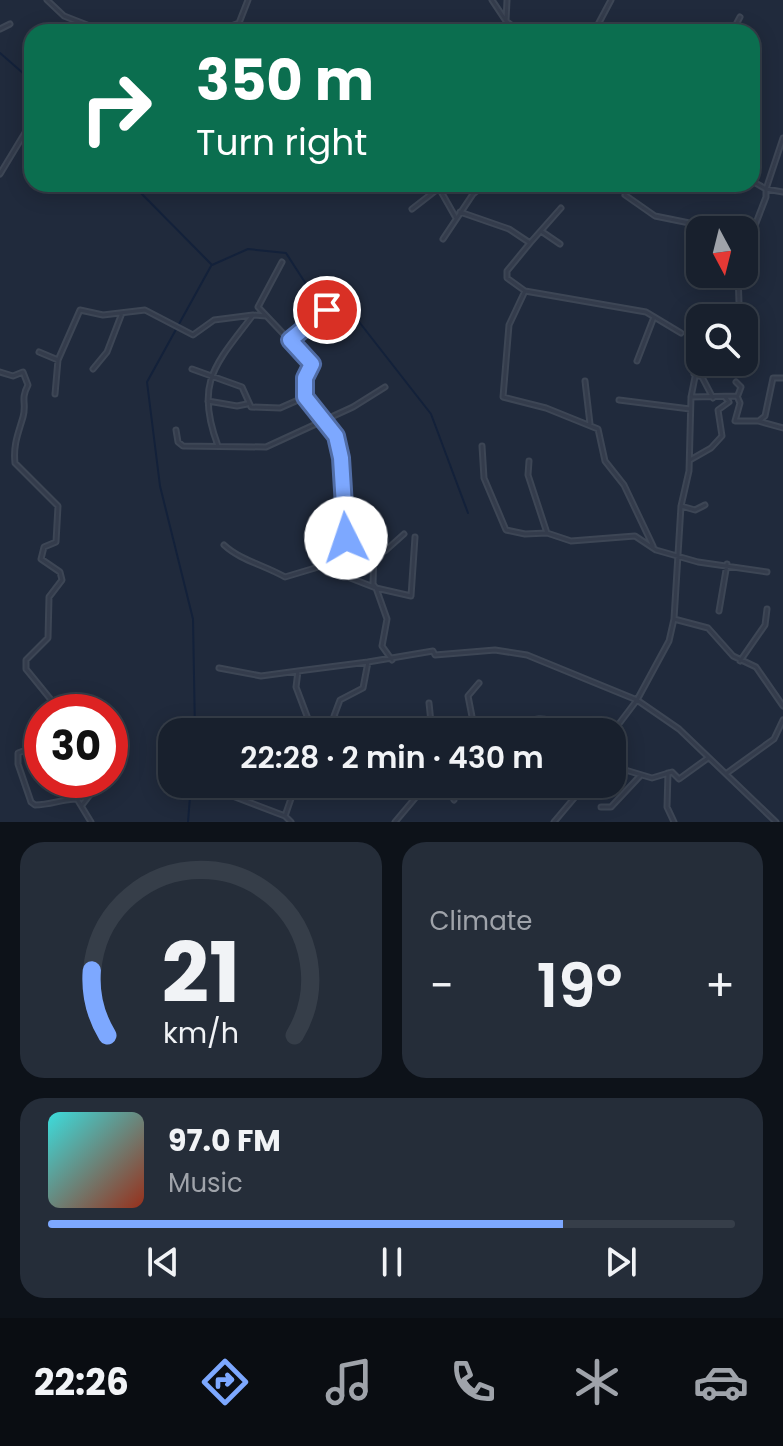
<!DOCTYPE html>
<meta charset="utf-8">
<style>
body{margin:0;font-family:Poppins,sans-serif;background:#252d39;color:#f1f3f6;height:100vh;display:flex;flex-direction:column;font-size:30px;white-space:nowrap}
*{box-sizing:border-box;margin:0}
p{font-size:26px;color:#9fa3aa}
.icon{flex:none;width:44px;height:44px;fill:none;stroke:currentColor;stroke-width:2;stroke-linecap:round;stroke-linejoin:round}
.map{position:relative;height:822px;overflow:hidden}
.side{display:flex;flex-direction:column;gap:20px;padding:20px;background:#0d1219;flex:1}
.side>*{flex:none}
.top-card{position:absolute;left:24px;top:24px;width:736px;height:168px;border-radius:24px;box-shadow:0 4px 20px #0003,0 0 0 2px #363e49;background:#0b6e4f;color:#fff;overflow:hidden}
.needle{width:52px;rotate:173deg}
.controls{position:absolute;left:686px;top:216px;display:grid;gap:16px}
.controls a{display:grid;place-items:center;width:72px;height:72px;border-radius:16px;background:#18202d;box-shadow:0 4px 20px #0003,0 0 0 2px #363e49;font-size:40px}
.speed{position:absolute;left:24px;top:694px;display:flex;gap:16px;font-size:40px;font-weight:700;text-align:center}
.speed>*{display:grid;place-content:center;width:104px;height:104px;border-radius:50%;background:#18202d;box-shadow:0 4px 20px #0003,0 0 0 2px #363e49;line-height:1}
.speed .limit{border:12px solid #d22;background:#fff;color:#111}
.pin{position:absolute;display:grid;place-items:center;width:68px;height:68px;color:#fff;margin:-34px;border:4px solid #fff;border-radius:50%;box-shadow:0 2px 8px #0007}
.me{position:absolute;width:88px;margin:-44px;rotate:356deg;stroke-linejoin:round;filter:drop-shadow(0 0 6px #0008)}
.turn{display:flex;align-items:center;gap:28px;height:168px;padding:0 40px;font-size:36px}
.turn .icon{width:104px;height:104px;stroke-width:2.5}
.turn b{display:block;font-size:56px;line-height:68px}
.big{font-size:60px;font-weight:600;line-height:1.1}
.side .tile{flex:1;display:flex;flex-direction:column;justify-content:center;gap:12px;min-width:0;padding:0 28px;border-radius:24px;background:#252d39}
.side .dial{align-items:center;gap:0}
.dial svg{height:208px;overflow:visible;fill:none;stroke:#363e49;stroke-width:7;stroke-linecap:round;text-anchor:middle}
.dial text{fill:#f1f3f6;stroke:none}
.song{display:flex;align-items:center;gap:24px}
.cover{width:96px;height:96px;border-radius:12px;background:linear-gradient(135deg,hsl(180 70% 55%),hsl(10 70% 35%))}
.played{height:8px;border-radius:4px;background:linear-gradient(90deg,#7da8ff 75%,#363e49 75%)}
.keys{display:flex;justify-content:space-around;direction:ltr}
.heat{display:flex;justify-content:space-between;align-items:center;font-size:44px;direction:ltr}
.side .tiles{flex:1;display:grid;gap:20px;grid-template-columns:1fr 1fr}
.tile:last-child{grid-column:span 2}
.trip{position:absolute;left:158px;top:718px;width:468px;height:80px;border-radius:24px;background:#18202d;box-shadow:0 4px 20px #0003,0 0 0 2px #363e49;font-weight:600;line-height:80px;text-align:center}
.dock{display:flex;height:128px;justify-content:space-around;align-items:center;background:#0a0d12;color:#9fa3aa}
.dock .icon{width:56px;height:56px}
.dock .on{color:#7da8ff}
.dock b{font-size:36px;color:#f1f3f6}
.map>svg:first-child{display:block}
</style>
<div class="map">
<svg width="783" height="822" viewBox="0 0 783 822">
<rect width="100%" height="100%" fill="#202a3c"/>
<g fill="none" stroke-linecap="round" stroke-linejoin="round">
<!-- stream -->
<path stroke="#13213a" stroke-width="2" d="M0,53L32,81
M132,184L212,265L248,249L286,253L306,284L349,309L431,414L468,513
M195,732L193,619L160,486L147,382L211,266
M188,822L191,784"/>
<defs>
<path id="minor" d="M47,0L64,16L105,32
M492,0L506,21L520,32
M506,21L507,0
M0,29L10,24
M127,32L139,27L146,32
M216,32L239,23L248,0
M237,32L239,23
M594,32L611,0
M732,32L740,17
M783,138L766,189L783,192
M0,174L26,131
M625,195L655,216L724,230
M412,209L439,188L456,218
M460,212L509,229L530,243L507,271V278L525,291L646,312L681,333
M541,231L560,244
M443,239L473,194L485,184
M530,243L561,208
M744,254L766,197V189L752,181
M282,262L258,307L312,364C307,374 303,383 305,394C308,407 327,421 334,434C346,455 351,551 340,574L376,588L387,619L382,646L392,660
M705,274L738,284
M525,291L509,325L503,397L546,408L598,429L605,461L624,485L653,546
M730,318L739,303L738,274
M290,340L327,310
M39,352L58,360L80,310L103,315L145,310L193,335L214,320L253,315
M637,361L654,317
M93,369L107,352L122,313
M192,369L242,387L251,407L280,408L305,397
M0,372L13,376L23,372L28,385C20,400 27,403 23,417C18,434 13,445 15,463L58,506L56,542L44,547L41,559L60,572L62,580L49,597L48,638L26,660V669L61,712
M694,374L702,377L713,398
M585,381L590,424
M736,382L741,387L738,395
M55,394L58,360
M691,397L700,352
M619,400L690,409
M208,401L237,406L247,404
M760,420L765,416L773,378H783
M176,430L178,442L183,446L266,447L353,407L385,387
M218,446C194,382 216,364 253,315L266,316
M482,446L484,478L506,530L525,534L547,533L571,541L635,536L656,550L698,562L767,572
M690,460L711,448L722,436L718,410L729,402L725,397
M529,461L528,475L547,533
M681,506L695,510L705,505
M404,534L385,551L374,552L373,584L376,588L411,596L415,537
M224,545C240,560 264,565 285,577L325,565L340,574
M719,611L727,564
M674,619L708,628L733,656L756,667L783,706
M740,661L765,625L767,609
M219,668L261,676L298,671L296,687L313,732
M298,671L368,662
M429,703L432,732
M339,732L343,727L334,716L340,700L363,688L368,662L433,651L435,655L495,650L527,655L637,700L679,729L776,822
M475,732L468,696L479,683
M495,732C521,723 547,708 568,732
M612,733L637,700L669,641L674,619L681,506L689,471L691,397L737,396L740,403L735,421H758L783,428
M42,752L35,755L29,749L18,753V764L31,802L35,805C51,805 62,799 77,799L91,822
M612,766L652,778L672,772L679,779L708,758
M668,773L667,807L674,822
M727,773L774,739L783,720
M405,784L426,796L427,792L449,790L453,784
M449,790L454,800
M230,795L285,816L291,822
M82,805L92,792L90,780
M601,807H611L640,776
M285,816L296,784
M395,822L427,784
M554,822L586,784"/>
</defs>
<!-- minor casing -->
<use href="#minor" stroke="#3d4655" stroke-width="7"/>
<!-- minor -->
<use href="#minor" stroke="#343c4c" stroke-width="3"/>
</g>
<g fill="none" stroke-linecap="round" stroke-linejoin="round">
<defs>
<path id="route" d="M327,310L290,340L312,364L305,378V397L336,436L341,458L346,538"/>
</defs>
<!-- route casing -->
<use href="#route" stroke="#516da6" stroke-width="20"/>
<!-- route -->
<use href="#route" stroke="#7da8ff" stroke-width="14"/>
</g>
</svg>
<div class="controls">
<a><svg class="needle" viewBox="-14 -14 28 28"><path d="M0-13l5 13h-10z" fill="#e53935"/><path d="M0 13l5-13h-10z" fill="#9fa3aa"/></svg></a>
<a><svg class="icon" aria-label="search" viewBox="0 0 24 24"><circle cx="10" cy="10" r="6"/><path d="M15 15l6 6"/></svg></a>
</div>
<div class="speed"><div class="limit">30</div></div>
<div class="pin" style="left:327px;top:310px;background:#d93025"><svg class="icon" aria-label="arrive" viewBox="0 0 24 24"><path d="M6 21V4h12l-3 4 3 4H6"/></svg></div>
<svg class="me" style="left:346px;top:538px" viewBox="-20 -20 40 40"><circle r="19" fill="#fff"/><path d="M0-13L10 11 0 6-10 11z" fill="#7da8ff"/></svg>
<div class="trip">22:28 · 2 min · 430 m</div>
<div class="top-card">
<div class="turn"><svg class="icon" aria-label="right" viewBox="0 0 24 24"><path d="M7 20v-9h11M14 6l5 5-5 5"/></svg><div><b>350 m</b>Turn right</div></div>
</div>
</div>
<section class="side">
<div class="tiles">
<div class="tile dial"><svg viewBox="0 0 100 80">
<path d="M14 69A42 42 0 1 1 86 69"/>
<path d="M14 69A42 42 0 0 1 8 44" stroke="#7da8ff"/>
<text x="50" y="56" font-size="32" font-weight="700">21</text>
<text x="50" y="72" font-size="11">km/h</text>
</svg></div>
<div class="tile"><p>Climate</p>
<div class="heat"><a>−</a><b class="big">19°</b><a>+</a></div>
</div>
<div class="tile">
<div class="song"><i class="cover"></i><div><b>97.0 FM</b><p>Music</p></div></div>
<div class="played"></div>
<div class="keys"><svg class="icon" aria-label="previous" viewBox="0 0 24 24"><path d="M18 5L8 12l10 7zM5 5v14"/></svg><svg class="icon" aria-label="pause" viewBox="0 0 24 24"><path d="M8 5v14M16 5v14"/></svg><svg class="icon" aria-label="next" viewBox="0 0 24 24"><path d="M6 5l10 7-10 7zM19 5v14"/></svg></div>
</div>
</div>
</section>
<nav class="dock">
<b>22:26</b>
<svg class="icon on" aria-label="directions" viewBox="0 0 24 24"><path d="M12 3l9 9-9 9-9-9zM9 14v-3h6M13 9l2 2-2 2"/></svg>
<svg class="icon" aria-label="music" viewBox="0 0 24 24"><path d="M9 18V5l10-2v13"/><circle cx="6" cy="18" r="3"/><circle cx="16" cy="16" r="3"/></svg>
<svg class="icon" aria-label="phone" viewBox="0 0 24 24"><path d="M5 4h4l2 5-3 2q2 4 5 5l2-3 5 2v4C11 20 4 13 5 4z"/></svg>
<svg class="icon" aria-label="climate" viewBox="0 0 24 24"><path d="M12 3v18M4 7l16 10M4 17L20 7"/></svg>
<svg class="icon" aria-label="car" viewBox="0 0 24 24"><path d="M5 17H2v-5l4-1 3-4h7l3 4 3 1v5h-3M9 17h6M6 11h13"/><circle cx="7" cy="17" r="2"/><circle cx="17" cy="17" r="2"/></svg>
</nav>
